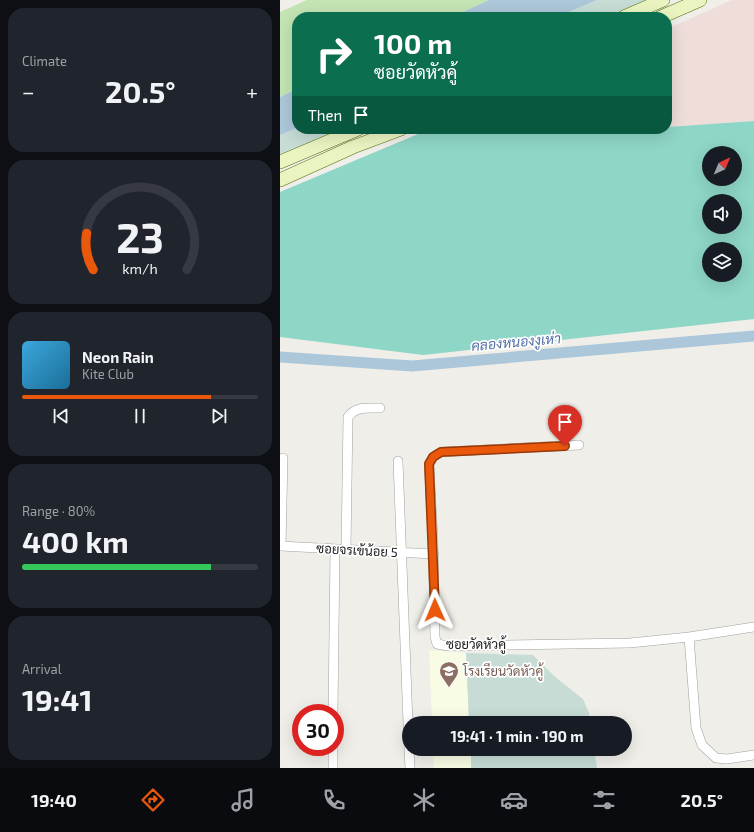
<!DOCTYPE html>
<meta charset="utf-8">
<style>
body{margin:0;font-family:"Exo 2",Sarabun,sans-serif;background:#20242c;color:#f1f3f6;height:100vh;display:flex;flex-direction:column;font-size:15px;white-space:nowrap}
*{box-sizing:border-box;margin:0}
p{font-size:13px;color:#9ea1a6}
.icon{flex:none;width:22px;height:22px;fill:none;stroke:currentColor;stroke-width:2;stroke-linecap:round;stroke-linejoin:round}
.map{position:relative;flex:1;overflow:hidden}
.drawer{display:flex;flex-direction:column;gap:8px;padding:8px;background:#0d0f14;width:280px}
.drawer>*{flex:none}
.guide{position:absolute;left:12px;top:12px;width:380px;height:122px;border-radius:16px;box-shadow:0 4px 16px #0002;background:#0b6e4f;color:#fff;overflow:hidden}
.needle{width:26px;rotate:44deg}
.tools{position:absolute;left:422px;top:146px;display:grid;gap:8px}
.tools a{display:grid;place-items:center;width:40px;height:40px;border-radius:50%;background:#171b24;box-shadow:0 4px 16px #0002;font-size:20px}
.speed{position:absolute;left:12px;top:704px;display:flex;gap:8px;font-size:20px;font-weight:700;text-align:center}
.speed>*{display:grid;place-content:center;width:52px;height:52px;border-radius:50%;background:#171b24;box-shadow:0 4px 16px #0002;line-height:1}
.speed .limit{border:6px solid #d22;background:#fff;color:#111}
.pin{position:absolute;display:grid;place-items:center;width:34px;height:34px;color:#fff;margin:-41px -17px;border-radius:50% 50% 50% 0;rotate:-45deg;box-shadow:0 0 4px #0007}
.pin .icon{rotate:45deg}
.me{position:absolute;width:44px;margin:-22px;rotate:359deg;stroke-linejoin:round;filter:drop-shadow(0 0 3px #0008)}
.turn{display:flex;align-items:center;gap:14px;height:84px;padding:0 16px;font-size:18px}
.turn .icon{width:52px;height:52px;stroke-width:2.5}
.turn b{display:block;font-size:28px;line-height:34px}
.then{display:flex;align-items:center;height:38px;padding:0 16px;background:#0003;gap:8px;font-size:15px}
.big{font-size:30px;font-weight:700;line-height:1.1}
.drawer .widget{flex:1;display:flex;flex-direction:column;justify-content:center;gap:6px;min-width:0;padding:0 14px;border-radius:16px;background:#20242c}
.drawer .dial{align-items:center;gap:0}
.dial svg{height:104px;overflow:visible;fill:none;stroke:#363941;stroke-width:7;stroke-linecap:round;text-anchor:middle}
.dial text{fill:#f1f3f6;stroke:none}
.song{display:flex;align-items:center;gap:12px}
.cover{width:48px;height:48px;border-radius:6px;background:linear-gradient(135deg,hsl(200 70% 55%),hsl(200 70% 35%))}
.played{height:4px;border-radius:2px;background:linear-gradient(90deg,#ea580c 80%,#363941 80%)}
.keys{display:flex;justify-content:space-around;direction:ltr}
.heat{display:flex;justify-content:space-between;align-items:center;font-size:22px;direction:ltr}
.charge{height:6px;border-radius:3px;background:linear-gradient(90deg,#34c759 80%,#363941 0)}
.trip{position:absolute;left:122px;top:716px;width:230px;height:40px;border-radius:20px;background:#171b24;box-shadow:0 4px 16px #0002;font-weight:700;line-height:40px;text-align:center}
.dock{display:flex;height:64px;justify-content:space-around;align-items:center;background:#090b0e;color:#9ea1a6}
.dock .icon{width:28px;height:28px}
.dock .active{color:#ea580c}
.dock b{font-size:18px;color:#f1f3f6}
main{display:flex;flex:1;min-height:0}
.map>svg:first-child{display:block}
</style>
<main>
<section class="drawer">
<div class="widget"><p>Climate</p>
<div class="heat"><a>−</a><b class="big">20.5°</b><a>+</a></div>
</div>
<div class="widget dial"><svg viewBox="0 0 100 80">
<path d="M14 69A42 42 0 1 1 86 69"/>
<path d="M14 69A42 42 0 0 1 9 41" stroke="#ea580c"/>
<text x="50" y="56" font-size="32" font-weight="700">23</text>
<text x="50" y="72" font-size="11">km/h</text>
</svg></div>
<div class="widget">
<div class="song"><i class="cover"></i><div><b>Neon Rain</b><p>Kite Club</p></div></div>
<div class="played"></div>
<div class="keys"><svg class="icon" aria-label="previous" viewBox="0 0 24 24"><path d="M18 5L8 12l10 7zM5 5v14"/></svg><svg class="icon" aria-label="pause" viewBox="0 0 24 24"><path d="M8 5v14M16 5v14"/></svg><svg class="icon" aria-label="next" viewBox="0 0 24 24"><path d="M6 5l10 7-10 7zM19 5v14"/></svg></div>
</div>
<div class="widget"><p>Range · 80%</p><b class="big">400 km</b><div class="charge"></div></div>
<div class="widget"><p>Arrival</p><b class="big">19:41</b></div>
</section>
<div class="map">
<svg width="474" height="768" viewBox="0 0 474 768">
<rect width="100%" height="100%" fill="#f0eee8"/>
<!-- commercial -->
<path fill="#eeddd9" d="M452,0H474V121L387,127V29Z"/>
<!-- education -->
<path fill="#f8fce4" d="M149,650L186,653L189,723H152Z
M153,749H191V768H154Z"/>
<!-- grass -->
<path fill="#c3e4b3" d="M27,0H209L172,17H17V89L0,97V12Z"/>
<!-- wetland -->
<path fill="#c6dcd5" d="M317,0H377L335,17H277Z
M17,128V129H64L0,158V135Z
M186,653L253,655L274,676L303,699L309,713L310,723H189Z
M191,749H314L317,768H191Z"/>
<!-- pitch -->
<path fill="#8ed6c6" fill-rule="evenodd" d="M474,121V319L143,355L0,337V192L150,129H387V127ZM429,153H455V179H429ZM429,201H455V227H429ZM429,249H455V275H429Z"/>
<!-- water -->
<path fill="#acc7d9" d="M209,0H317L277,17H172Z
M17,89V128L0,135V97Z"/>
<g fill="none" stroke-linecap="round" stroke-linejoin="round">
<!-- canal -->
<path stroke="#acc7d9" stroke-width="11" d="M0,357L132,366L474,336"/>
<defs>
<path id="street" d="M299,445L161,452L153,457L149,464L153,539L155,637L157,644L168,646L350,643L409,637L474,627
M118,461L129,749
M0,546L154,554
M1,546L3,458
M66,549L68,417C76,406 87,408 100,408
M409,637L416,728L422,745L436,758L447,759L474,755
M53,713L55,549
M129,749L130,768
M53,768V747"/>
<path id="secondary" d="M344,17L383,0
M381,17L420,0
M0,162L78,129
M0,180L73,147L121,129"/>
</defs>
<!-- street casing -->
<use href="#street" stroke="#a1a1a1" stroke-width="10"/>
<!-- secondary casing -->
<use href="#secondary" stroke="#546e10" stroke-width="14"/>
<!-- street -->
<use href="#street" stroke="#fff" stroke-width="9"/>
<!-- secondary -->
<use href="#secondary" stroke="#e9f4c1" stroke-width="13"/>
</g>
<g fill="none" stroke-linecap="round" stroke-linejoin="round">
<defs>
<path id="route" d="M155,610L149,464L153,457L161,452L285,446"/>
</defs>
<!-- route casing -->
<use href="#route" stroke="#983908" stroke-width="10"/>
<!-- route -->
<use href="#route" stroke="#ea580c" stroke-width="7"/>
</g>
<!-- icons -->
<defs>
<symbol id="school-pin" viewBox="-11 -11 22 30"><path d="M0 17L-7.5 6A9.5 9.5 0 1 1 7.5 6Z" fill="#8d6e63" stroke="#fff"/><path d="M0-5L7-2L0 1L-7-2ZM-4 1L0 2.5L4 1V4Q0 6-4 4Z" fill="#fff"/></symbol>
</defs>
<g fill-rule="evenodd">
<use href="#school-pin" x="158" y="660" width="22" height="30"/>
</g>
<g text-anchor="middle" stroke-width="3.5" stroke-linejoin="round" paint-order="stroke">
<!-- street labels -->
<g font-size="13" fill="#202020" stroke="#fff">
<text transform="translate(77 550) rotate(3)" y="5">ซอยจรเข้น้อย 5</text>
<text x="196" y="649">ซอยวัดหัวคู้</text>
</g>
<!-- education labels -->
<g font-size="13" fill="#785e54" stroke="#fff" text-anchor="start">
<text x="183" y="676">โรงเรียนวัดหัวคู้</text>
</g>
<!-- water labels -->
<g font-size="14" font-style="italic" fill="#5571a7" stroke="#fff">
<text transform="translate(236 342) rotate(-5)" y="5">คลองหนองงูเห่า</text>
</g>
</g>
</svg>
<div class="tools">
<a><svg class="needle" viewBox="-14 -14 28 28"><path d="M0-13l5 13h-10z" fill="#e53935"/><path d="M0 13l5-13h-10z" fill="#9ea1a6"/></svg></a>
<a><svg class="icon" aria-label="sound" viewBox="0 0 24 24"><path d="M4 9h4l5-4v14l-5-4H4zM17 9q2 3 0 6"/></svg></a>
<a><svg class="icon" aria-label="layers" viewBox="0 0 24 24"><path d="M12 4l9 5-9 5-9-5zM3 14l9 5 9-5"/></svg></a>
</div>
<div class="speed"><div class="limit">30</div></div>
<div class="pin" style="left:285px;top:446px;background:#d93025"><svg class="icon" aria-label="arrive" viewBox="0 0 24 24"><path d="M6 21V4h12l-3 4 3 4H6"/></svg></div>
<svg class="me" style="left:155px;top:610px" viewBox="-20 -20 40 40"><path d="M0-17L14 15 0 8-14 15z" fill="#ea580c" stroke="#fff" stroke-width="4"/></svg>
<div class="trip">19:41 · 1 min · 190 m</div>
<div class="guide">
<div class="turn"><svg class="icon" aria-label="right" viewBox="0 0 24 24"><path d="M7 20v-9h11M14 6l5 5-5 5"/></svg><div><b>100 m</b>ซอยวัดหัวคู้</div></div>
<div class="then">Then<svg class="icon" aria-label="arrive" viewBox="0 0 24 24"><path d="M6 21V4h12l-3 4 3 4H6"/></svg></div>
</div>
</div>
</main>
<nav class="dock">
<b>19:40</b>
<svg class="icon active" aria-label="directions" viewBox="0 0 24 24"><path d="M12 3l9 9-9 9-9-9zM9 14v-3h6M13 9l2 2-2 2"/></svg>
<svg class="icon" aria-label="music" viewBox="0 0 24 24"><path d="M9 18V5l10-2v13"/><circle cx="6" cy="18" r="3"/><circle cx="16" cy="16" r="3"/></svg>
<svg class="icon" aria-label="phone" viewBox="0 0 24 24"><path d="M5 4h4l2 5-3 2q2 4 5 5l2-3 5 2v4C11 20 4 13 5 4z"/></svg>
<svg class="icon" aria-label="climate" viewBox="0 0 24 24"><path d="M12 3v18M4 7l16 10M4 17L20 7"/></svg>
<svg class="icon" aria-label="car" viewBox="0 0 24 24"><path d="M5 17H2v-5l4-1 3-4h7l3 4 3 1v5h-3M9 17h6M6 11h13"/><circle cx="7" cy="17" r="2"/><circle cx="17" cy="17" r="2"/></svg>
<svg class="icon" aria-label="filters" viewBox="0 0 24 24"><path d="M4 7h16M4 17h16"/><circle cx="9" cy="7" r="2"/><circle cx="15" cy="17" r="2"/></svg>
<b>20.5°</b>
</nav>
